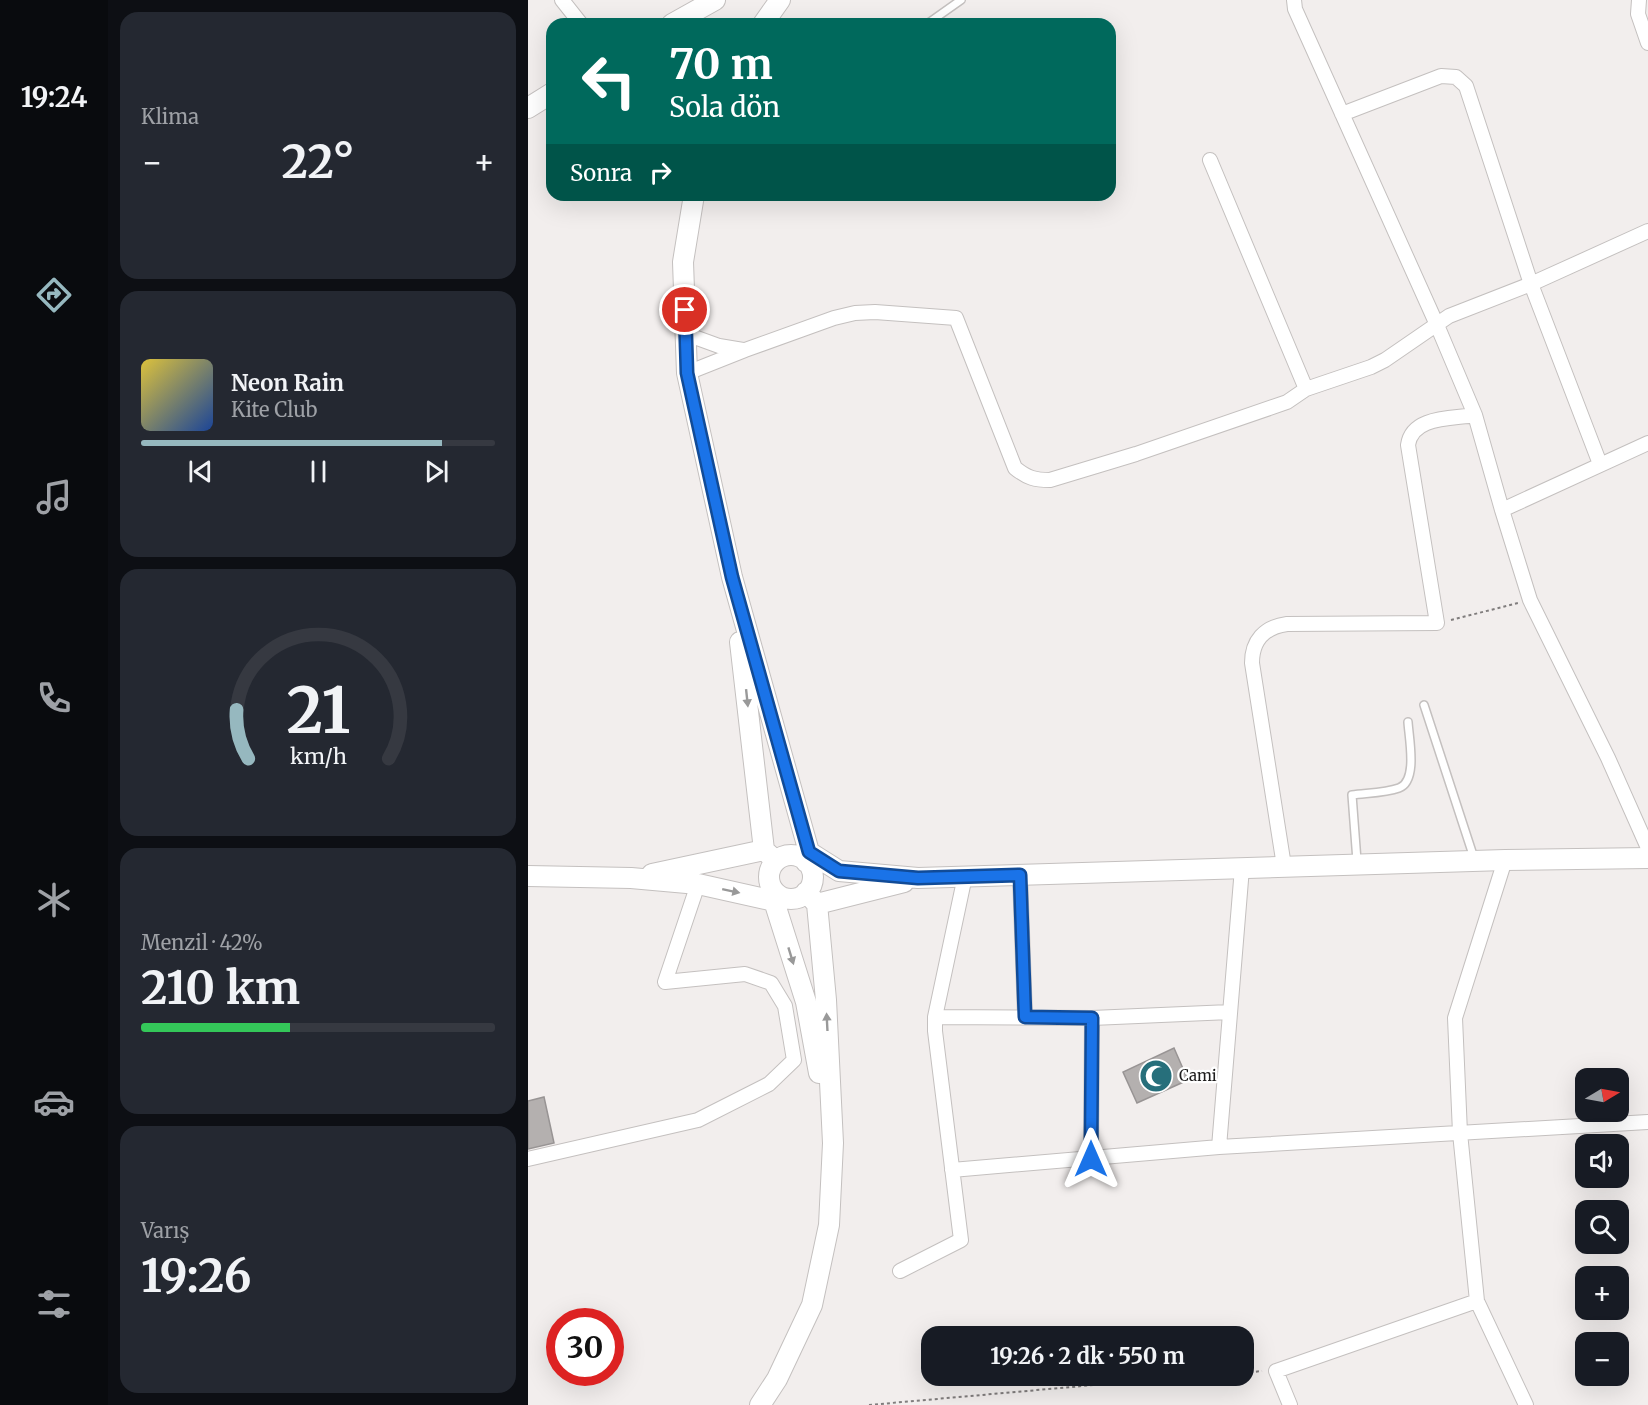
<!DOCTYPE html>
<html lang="tr">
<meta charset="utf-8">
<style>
body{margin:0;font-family:Merriweather,serif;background:#242831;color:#f1f3f6;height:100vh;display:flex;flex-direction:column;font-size:22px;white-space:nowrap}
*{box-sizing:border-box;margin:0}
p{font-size:20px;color:#9ea1a6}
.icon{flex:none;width:33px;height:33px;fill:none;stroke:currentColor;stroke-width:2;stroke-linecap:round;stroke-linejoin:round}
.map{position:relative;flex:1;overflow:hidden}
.side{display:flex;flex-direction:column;gap:12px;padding:12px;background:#0d0f14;width:420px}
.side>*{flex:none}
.top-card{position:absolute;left:18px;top:18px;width:570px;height:183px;border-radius:18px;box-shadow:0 6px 24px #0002;background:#00695c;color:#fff;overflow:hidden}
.needle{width:39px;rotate:80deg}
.buttons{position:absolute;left:1047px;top:1068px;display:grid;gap:12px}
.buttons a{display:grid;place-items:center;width:54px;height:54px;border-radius:12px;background:#171b24;box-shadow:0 6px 24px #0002;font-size:30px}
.speed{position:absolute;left:18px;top:1308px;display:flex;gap:12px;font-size:30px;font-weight:700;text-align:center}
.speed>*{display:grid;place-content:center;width:78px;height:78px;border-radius:50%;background:#171b24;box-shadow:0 6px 24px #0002;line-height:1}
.speed .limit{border:9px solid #d22;background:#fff;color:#111}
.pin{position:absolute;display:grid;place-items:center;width:51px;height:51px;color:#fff;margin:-26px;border:3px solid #fff;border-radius:50%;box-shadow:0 2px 6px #0007}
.me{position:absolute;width:66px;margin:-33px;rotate:0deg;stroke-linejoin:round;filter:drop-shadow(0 0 4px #0008)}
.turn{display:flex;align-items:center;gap:21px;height:126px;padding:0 24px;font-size:27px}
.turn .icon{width:78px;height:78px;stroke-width:2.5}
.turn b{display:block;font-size:42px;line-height:51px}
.then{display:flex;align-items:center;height:57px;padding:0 24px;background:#0003;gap:12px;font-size:22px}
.big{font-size:45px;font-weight:700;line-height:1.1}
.side .tile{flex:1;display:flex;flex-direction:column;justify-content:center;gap:9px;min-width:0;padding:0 21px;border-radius:18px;background:#242831}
.side .dial{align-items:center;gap:0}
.dial svg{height:156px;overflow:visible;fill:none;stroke:#363941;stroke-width:7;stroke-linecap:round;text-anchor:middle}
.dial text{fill:#f1f3f6;stroke:none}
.song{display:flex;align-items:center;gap:18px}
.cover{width:72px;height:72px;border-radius:9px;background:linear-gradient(135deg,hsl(50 70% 55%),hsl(220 70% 35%))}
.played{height:6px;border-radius:3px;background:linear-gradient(90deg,#96b8bf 85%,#363941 85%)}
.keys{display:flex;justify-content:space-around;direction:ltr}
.heat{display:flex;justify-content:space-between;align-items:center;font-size:33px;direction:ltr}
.charge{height:9px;border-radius:4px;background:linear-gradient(90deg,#34c759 42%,#363941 0)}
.trip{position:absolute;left:393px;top:1326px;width:333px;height:60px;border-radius:18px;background:#171b24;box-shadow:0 6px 24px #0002;font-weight:700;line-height:60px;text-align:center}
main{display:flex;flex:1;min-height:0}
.tab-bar{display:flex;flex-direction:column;width:108px;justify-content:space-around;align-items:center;background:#090b0e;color:#9ea1a6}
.tab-bar .icon{width:42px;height:42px}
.tab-bar .selected{color:#96b8bf}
.tab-bar b{font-size:27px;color:#f1f3f6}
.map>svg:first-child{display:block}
</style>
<main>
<nav class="tab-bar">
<b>19:24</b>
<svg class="icon selected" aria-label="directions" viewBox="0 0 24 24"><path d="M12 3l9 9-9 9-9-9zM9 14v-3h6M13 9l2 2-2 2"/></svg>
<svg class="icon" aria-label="music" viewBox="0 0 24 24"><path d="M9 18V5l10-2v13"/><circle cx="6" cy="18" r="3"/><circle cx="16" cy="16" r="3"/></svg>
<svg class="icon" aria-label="phone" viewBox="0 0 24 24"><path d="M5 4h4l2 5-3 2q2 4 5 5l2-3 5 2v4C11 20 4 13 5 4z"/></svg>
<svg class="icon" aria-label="climate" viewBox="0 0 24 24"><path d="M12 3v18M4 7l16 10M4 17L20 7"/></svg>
<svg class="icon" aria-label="car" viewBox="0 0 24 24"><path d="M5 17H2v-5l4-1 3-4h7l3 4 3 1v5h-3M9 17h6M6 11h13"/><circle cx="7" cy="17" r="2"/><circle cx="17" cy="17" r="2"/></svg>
<svg class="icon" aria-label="filters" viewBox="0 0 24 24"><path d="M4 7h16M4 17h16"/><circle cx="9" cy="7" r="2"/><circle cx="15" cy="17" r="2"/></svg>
</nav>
<section class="side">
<div class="tile"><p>Klima</p>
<div class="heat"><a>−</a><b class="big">22°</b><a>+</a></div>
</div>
<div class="tile">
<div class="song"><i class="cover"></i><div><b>Neon Rain</b><p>Kite Club</p></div></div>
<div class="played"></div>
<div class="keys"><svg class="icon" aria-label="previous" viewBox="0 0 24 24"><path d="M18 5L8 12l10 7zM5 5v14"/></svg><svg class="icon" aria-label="pause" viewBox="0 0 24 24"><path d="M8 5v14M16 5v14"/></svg><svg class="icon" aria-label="next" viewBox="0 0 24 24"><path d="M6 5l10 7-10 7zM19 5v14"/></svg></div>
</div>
<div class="tile dial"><svg viewBox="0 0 100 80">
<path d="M14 69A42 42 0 1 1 86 69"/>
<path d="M14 69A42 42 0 0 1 8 44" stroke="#96b8bf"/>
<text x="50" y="56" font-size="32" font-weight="700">21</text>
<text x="50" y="72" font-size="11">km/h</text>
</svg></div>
<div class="tile"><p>Menzil · 42%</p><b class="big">210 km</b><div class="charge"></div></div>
<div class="tile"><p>Varış</p><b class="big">19:26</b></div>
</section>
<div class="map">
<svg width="1120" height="1405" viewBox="0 0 1120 1405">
<rect width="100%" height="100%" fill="#f2eeed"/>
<!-- building -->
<path fill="#b4b0af" stroke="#989494" stroke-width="1.5" d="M646,1048L660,1080L609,1103L595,1072Z
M16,1097L26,1143L0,1149V1101Z"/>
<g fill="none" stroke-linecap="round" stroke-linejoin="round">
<defs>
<path id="lane" d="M399,24L433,0
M896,705L946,858
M829,861L824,795C838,793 857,793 871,788C890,781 881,739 880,722"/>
<path id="street" d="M34,0L53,24
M766,0L767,9L909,325L947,415L974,510L1120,443
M1111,0L1110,14L1120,43
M814,114L913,76L928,77L938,86L1003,284L1072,464
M682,160L778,389
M158,334L191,346L215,350
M159,373L217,350L306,318L327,313L347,312L428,318L487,468C499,478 507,480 522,480L608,454L759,402L778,389L843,367L857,360L921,316L1003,284L1120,231
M974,510L1002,600L1080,758L1120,848
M977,860L927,1018L932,1133L949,1301L998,1405
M756,866L724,663C724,641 736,627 759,624L909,623L880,445C884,416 923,419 947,415
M492,875L497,1017
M407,1017L564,1018L702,1012
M691,1147L714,868
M0,1159L170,1120L241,1084L266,1060L257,1006L243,983L217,974L137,982L170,884
M563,1159L564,1018
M424,1170L691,1147L1120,1122
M372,1271L433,1240L407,1031V1017L437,876
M762,1405L748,1371L949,1301"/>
<path id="secondary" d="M144,24L187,0
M235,24L252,0
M0,108L24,93
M166,195L155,262L159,373L204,577L281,852L278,862
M212,642L236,850L248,861
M281,852L311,871L390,878L977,860L1120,858
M241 877a22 22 0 1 1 44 0a22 22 0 1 1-44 0Z
M124,874L236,850
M0,876L103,878L170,884L246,901
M246,901L278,1002L291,1073
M289,904L376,882
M232,1405L249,1379L284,1305L301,1225L305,1143L298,1000L289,904L278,892"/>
</defs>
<!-- lane casing -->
<use href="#lane" stroke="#c4c0bf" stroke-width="10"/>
<!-- street casing -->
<use href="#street" stroke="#c4c0bf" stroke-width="16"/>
<!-- secondary casing -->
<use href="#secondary" stroke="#c4c0bf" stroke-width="22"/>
<!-- path -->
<path stroke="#807d7d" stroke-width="2" stroke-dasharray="3 3" stroke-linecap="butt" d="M923,620L990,603
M716,1373L734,1371
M341,1405L667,1376"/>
<!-- lane -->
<use href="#lane" stroke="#fff" stroke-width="7"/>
<!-- street -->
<use href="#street" stroke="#fff" stroke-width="14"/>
<!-- secondary -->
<use href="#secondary" stroke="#fff" stroke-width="20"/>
</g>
<!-- one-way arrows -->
<defs><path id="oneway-solid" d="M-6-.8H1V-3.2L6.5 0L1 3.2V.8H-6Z" transform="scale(1.5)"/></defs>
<g fill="#999">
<use href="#oneway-solid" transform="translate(219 698) rotate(84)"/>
<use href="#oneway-solid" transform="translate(203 891) rotate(12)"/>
<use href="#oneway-solid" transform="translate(263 956) rotate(73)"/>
<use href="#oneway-solid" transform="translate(299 1022) rotate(-93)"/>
</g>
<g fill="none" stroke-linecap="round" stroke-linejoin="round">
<defs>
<path id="route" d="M157,310L159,373L204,577L281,852L311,871L390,878L492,875L497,1017L564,1018L563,1159"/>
</defs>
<!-- route casing -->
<use href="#route" stroke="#114b97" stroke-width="15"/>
<!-- route -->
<use href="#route" stroke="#1a73e8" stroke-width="10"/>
</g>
<!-- icons -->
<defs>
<symbol id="mosque-disc" viewBox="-11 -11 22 22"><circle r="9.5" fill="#276f7b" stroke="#fff"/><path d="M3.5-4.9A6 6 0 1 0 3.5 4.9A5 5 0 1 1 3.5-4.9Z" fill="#fff"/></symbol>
</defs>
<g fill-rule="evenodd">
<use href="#mosque-disc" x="609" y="1057" width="38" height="38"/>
</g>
<g text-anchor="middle" stroke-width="4.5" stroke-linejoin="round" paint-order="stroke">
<!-- poi labels -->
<g font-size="15" fill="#1d1c1c" stroke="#fff" text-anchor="start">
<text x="651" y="1081">Cami</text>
</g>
</g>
</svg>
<div class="buttons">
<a><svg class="needle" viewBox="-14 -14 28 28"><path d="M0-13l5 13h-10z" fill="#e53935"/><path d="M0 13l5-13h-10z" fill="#9ea1a6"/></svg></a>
<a><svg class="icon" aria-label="sound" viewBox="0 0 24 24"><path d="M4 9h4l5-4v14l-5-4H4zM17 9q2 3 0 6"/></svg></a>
<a><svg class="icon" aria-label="search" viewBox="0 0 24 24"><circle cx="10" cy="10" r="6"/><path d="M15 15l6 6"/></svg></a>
<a>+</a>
<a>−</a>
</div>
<div class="speed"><div class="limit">30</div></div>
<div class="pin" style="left:157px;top:310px;background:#d93025"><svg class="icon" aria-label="arrive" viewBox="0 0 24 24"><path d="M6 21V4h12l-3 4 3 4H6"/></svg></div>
<svg class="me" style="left:563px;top:1159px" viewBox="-20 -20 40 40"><path d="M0-17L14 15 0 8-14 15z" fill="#1a73e8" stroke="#fff" stroke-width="4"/></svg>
<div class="trip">19:26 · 2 dk · 550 m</div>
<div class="top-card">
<div class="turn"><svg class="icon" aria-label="left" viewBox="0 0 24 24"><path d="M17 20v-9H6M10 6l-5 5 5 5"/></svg><div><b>70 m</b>Sola dön</div></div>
<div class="then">Sonra<svg class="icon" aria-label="right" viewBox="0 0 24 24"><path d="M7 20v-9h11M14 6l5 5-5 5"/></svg></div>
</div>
</div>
</main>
